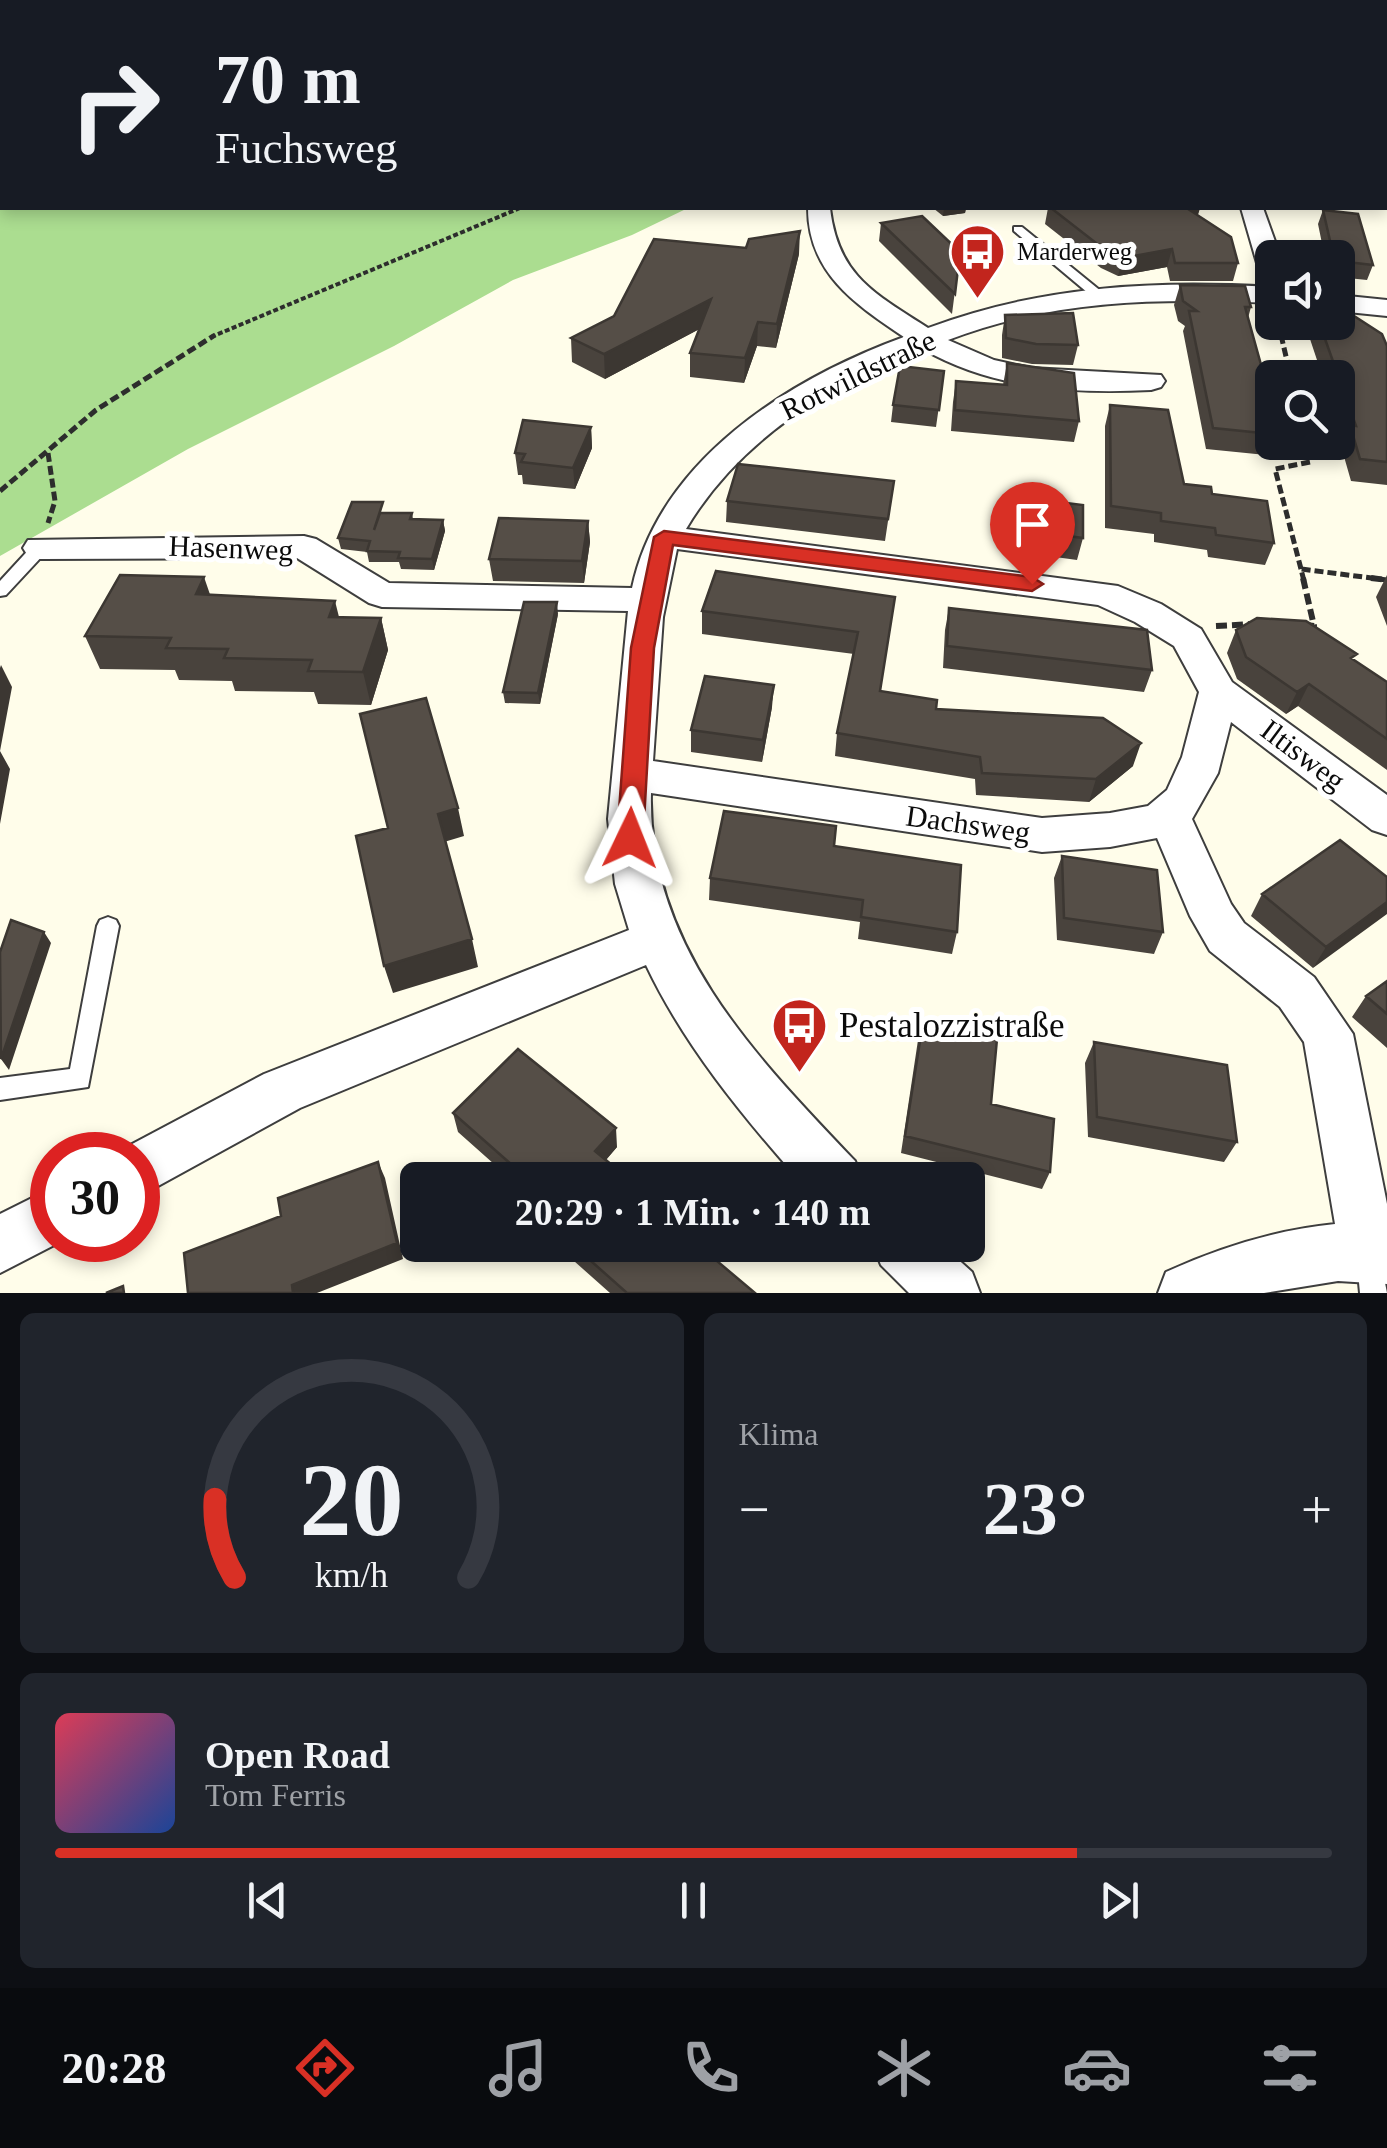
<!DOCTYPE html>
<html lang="de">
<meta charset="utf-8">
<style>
body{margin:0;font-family:"Times New Roman",serif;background:#20242c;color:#f1f3f6;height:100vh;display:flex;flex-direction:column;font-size:38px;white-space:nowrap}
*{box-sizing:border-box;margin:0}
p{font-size:32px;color:#9ea1a6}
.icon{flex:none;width:55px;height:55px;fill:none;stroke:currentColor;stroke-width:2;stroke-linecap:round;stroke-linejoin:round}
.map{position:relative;height:1293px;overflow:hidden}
.drawer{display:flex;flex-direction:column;gap:20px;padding:20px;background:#0d0f14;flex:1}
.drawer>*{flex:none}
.guide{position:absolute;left:0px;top:0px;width:1388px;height:210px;box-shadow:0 5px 15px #0003;background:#171b24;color:#f1f3f6;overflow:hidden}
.controls{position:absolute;left:1255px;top:240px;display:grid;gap:20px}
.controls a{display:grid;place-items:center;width:100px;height:100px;border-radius:15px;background:#171b24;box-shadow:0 5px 15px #0003;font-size:50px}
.speed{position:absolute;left:30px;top:1132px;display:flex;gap:20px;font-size:50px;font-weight:700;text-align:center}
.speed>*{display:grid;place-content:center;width:130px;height:130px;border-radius:50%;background:#171b24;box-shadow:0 5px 15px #0003;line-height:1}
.speed .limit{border:15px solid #d22;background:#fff;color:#111}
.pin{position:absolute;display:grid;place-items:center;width:85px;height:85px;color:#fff;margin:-102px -42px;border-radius:50% 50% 50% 0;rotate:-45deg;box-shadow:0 0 10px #0007}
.pin .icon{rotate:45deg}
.me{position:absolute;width:110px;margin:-55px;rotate:2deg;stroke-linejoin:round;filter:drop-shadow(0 0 8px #0008)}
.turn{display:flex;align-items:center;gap:35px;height:210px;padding:0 50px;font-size:45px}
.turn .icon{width:130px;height:130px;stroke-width:2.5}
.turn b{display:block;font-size:70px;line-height:85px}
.big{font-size:75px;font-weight:600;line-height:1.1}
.drawer .tile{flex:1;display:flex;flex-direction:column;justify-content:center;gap:15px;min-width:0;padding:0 35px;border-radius:15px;background:#20242c}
.drawer .dial{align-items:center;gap:0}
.dial svg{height:260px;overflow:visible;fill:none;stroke:#363941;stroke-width:7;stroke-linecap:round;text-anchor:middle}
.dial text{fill:#f1f3f6;stroke:none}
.song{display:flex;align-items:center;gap:30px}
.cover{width:120px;height:120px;border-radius:15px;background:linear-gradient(135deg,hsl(350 70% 55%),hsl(220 70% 35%))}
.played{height:10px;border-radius:5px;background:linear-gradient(90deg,#d93025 80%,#363941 80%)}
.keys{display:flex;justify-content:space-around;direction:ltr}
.heat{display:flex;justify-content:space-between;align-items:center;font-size:55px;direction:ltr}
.drawer .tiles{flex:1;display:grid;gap:20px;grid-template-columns:1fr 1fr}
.tile:last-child{grid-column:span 2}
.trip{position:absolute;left:400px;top:1162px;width:585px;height:100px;border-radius:15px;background:#171b24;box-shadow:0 5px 15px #0003;font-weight:600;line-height:100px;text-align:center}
.menu{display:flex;height:160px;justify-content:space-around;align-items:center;background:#090b0e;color:#9ea1a6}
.menu .icon{width:70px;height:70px}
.menu .on{color:#d93025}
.menu b{font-size:45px;color:#f1f3f6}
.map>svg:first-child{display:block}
</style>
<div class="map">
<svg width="1387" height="1293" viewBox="0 0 1387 1293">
<rect width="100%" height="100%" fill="#fffdea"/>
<!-- forest -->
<path fill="#abdd90" d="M0,0H1042L1046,2H2V208H688L632,235L513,280L394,346L188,449L0,556Z"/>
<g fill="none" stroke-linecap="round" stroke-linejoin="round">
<defs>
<path id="lane" d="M1014,227H1022L1102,292V298H1094L1014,231Z
M40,543L48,548L46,552L6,595L0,596V581L34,544Z
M108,917L116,920L119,926L88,1087L0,1100V1078L70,1069L97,926L100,920Z
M1370,1248L1379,1252L1387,1293H1360L1357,1261L1361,1252Z"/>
<path id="street" d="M1385,43H1387V54H1385Z
M808,208H830C838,276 874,293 928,328C1040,286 1154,280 1272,287V303C1160,298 1054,299 948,340L994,360L1031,368L1161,375L1165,381L1161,387L1151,390C1073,394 992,389 923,349C829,384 738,441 686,529L1118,586L1161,604L1201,629L1232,682L1387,795V835L1372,830L1231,722L1218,773L1192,819L1231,904L1244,923L1314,977L1353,1034L1387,1204V1284L1338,1281L1264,1293H1158L1166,1272C1221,1247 1275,1230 1335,1224L1304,1042L1280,1007L1210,951L1190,916L1157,838L1110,847L1042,852L651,793C647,946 756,1057 855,1161L863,1180H799C741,1114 684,1045 646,965L300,1108L138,1197V1155H117L119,1151L264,1074L629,930L615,884L608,819L628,611L382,607L369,603L297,558L40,559L28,556L23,548L28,540L304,536L316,539L389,583L632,588C659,460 789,379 904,337C855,304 808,273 808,208ZM677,549L1098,605L1135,622L1174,646L1199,692L1182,757L1167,790L1148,806L1110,813L1042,818L653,761L663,617Z
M1241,208H1263L1281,258H1272V277L1259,270Z
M1338,295L1387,300V316L1338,311Z
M52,1188V1240H64L0,1273V1214Z
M873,1245H942L972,1272L980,1293H909L881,1265Z"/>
</defs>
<!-- lane casing -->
<use href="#lane" stroke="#3e3e3e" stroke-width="4"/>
<!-- street casing -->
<use href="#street" stroke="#3e3e3e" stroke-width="4"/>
<!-- path-far2 -->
<path stroke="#2d2d2d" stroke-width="4" stroke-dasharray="5 2.5" stroke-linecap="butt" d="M995,0L1003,2
M1202,0L1207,2
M1278,322L1282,337
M211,337L520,208"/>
<!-- path-far1 -->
<path stroke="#2d2d2d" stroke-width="5" stroke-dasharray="9 4" stroke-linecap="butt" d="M1281,335L1291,378
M48,453L55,501L48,523
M0,491L96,410L215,335
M1301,569L1275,469L1310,462L1306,442
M1304,581L1301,569L1387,580"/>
<!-- path -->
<path stroke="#2d2d2d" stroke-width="6" stroke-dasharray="11 5" stroke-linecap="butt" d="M1303,578L1314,626L1306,625
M1371,578L1387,580
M1216,626L1253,624"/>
<!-- lane -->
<use href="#lane" fill="#fff" fill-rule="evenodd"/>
<!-- street -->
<use href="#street" fill="#fff" fill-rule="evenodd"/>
</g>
<!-- wall -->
<path fill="#49433d" d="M1259,0H1387V19L1385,25V2H1258Z
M933,208H966L965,213L943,216Z
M1048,208H1200L1197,216L1238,263L1233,281H1170L1167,267L1118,276L1101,268L1045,224Z
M1323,210L1373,265L1367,280L1338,277V258H1325L1318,224Z
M881,223L960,252L952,314L879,241Z
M799,254L776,348L757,346L744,383L690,377V353L699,329L605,379L572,362L571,338Z
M1180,285L1251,307L1248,318L1263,372L1260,381L1272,428V439L1266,455L1206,449L1183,331L1185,326L1178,321L1174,305Z
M1005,315L1078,345L1073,365L1032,364L1002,358V335Z
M1312,322H1338L1387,346V485L1351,481L1341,446L1344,438L1338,418V378H1323L1308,333Z
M1007,363L1079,421L1074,442L951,431L953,402L956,381L1003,385Z
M944,371L936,427L891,422L893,405Z
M1110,405L1184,484L1212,494L1274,543L1265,565L1208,557L1207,550L1154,542V534L1105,528V426Z
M591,427L592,448L575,489L523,484L522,475H518L515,453Z
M894,481L885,541L726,522L727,501Z
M1026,498L1083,538L1077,560L1019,552L1021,520Z
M385,513H412L413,519L443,520L445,531L434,570L401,569L399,562H369L367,552L341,549L338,538Z
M588,521L590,542L584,583L493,581L489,559Z
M1387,575V626L1376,597Z
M210,595L339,617L381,618L388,650L371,705L318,704L314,692L235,691L232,681L179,680L175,670L100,669L85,636Z
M895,597L880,691L936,709L1133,766L1089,802L976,795L975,779L835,756L837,733L854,654L702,634V611Z
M949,608L1152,670L1144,692L943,668L945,630Z
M558,614L540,704L505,703L503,692Z
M1236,630L1354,660L1387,682V770L1298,706L1286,714L1237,679L1227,653Z
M772,707L762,762L691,752V730Z
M834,846L957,932L952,954L858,939L860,922L709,900L710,878Z
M1062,856L1163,932L1154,954L1057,940L1054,878Z
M1387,877L1313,968L1251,916L1262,894Z
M1387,981V1048L1352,1017L1366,996Z
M923,1022L1050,1172L1042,1189L901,1153L918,1040Z
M1094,1042L1237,1142L1224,1162L1088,1137L1085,1063Z
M453,1113L617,1147L606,1160L630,1180H512L458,1132Z
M556,1245H698L755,1293H610Z"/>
<!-- shaded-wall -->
<path fill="#3c3732" d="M944,208H966L965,213L943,216Z
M1200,208L1195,225L1188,209Z
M800,231L799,254L776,348L777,324Z
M1172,249L1167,267L1118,276L1123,258Z
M711,299V323L605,379L604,354Z
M758,322L757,346L744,383L745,358Z
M591,427L592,448L575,489L573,468Z
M443,520L445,531L434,570L432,559Z
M588,521L590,542L584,583L582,561Z
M204,577L215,609L196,594Z
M335,601L343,633L329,617Z
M557,602L558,614L540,704L538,693Z
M381,618L388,650L371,705L363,672Z
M1,665L12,687L0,751V668Z
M1309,684L1298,706L1286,714L1297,692Z
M774,685L772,707L762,762L763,740Z
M1141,743L1133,766L1089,802L1096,779Z
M0,751L10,769L0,824Z
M458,808L464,836L444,842L438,814Z
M1387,902V914L1313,968L1326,947Z
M44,932L51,943L9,1070L1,1059Z
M472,939L478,967L393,993L384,966Z
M616,1128L617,1147L597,1170L595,1151Z
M378,1162L385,1178L403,1259L317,1293H293L292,1285Z"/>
<!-- building -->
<path fill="#554e47" stroke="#3c3732" stroke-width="2.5" d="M1273,0H1387V14H1385V2H1290Z
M1051,208H1198L1188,209L1231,237L1238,263H1175L1172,249L1123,258L1105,250Z
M1323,210L1358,214L1373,265L1338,261V258H1334Z
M922,216L960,252L955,294L881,223Z
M800,231L777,324L758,322L745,358L690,353L711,299L604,354L571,338L614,316L654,239L746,248L749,239Z
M1180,285L1245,286L1251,307H1245L1263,372L1257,371L1272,428V434L1213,428L1189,311H1197L1183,301Z
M1073,313L1078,345L1036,344L1006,338L1005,315Z
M1338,315L1354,316L1382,334L1387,346V462L1360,459L1350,425L1356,426L1319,322H1338Z
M1007,363L1074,373L1079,421L955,410L956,381L1007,385Z
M900,366L944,371L939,410L893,405Z
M1110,405L1168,410L1184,484L1211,487L1212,494L1267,501L1274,543L1216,535L1215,528L1161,521V513L1111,506Z
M523,420L591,427L573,468L521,462L525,454L515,453Z
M738,464L894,481L888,519L727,501Z
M1026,498L1083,505V538L1024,530Z
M352,502H383L374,530L380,513H412L410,519L443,520L432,559L398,558L400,552L367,551L370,541L338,538Z
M499,518L588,521L582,561L489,559Z
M716,571L895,597L880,691L937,700L936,709L1103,718L1141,743L1096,779L982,773L980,757L837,733L858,632L702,611Z
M120,575L204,577L196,594L335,601L329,617L381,618L363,672L308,671L312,660L224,658L228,649L166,648L171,638L85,636Z
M524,602H557L538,693L503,692Z
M949,608L1147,630L1152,670L947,646Z
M1257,618L1306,621L1357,654L1351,658L1387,682V739L1309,684L1297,692L1246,657L1236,630Z
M705,676L774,685L763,740L691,730Z
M426,698L458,808L438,814L472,939L384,966L356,836L388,828L360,714Z
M724,811L836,826L834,846L961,865L957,932L861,917L863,900L710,878Z
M1340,840L1387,877V902L1326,947L1262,894Z
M1062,856L1157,870L1163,932L1064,918Z
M11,920L44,932L1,1059L0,952Z
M1387,981V1014L1366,996Z
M923,1022L997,1039L991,1104L1054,1119L1050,1172L905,1136Z
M1094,1042L1227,1065L1237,1142L1097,1117Z
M518,1049L616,1128L595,1151L630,1180H529L453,1113Z
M378,1162L397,1243L292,1285L293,1293H188L184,1253L281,1216L278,1198Z
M573,1245H698L755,1293H627Z
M123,1286L124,1293H106Z"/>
<!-- route -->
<path fill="#d93025" stroke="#8d1f18" stroke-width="2.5" d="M664,531L1032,577L1043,584L1032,591L673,545L654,648L643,838L639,846L630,849L621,846L617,838L631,648L654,537Z"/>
<!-- icons -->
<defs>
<symbol id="bus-pin" viewBox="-11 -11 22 30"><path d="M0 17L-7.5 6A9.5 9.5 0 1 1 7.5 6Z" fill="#c2251d" stroke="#fff"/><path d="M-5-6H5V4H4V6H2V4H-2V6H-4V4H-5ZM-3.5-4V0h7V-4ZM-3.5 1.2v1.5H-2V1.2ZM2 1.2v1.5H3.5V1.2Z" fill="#fff"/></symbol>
</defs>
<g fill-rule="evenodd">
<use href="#bus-pin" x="946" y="220" width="63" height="86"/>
<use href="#bus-pin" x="768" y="994" width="63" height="86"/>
</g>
<g text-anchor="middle" stroke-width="10" stroke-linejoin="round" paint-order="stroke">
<!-- far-poi labels -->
<g font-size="25" fill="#0b0b0b" stroke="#fff" text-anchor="start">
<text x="1017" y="260">Marderweg</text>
</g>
<!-- street labels -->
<g font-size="30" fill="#0b0b0b" stroke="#fff">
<text transform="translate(858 375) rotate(-26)" y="10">Rotwildstraße</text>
<text transform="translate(231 548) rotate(2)" y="10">Hasenweg</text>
<text transform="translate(1303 755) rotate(37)" y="10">Iltisweg</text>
<text transform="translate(968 824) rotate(8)" y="10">Dachsweg</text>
</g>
<!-- near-poi labels -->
<g font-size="35" fill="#0b0b0b" stroke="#fff" text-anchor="start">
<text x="839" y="1037">Pestalozzistraße</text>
</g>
</g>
</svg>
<div class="controls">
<a><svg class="icon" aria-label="sound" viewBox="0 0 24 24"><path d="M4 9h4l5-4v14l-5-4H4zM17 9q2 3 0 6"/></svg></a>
<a><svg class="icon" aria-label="search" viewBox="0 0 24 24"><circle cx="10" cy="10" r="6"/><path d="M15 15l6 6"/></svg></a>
</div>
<div class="speed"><div class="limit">30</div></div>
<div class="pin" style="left:1032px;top:584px;background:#d93025"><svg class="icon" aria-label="arrive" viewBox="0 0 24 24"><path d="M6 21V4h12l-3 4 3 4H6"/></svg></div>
<svg class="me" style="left:630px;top:838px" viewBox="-20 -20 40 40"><path d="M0-17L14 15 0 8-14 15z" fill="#d93025" stroke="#fff" stroke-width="4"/></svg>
<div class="trip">20:29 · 1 Min. · 140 m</div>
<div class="guide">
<div class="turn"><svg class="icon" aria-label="right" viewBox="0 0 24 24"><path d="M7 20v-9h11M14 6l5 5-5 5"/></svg><div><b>70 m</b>Fuchsweg</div></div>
</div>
</div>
<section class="drawer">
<div class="tiles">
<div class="tile dial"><svg viewBox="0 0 100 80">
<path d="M14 69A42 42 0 1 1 86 69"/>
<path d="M14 69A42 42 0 0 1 8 45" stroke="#d93025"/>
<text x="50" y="56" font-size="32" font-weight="700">20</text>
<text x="50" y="72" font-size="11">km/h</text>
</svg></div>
<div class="tile"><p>Klima</p>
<div class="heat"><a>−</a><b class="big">23°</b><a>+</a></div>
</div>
<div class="tile">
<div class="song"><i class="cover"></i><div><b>Open Road</b><p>Tom Ferris</p></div></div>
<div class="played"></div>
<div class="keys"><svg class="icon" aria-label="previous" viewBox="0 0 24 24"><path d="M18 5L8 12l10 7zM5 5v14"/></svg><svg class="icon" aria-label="pause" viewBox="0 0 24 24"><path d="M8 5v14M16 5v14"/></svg><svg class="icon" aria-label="next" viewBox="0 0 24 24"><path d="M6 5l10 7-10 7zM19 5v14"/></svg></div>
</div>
</div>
</section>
<nav class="menu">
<b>20:28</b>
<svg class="icon on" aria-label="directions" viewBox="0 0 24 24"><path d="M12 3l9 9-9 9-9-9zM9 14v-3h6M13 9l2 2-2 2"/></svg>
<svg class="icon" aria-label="music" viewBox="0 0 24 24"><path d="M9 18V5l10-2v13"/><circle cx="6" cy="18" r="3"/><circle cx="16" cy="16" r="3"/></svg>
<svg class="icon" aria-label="phone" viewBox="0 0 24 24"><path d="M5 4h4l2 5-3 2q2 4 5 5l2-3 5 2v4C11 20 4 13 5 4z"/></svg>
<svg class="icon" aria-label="climate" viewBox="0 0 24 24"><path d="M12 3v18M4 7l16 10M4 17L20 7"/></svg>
<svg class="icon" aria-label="car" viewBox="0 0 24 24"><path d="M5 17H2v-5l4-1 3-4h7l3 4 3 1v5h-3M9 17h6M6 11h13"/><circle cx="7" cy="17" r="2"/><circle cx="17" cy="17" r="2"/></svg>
<svg class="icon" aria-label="filters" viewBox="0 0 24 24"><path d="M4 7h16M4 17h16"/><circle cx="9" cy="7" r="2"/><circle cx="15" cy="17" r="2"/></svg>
</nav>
